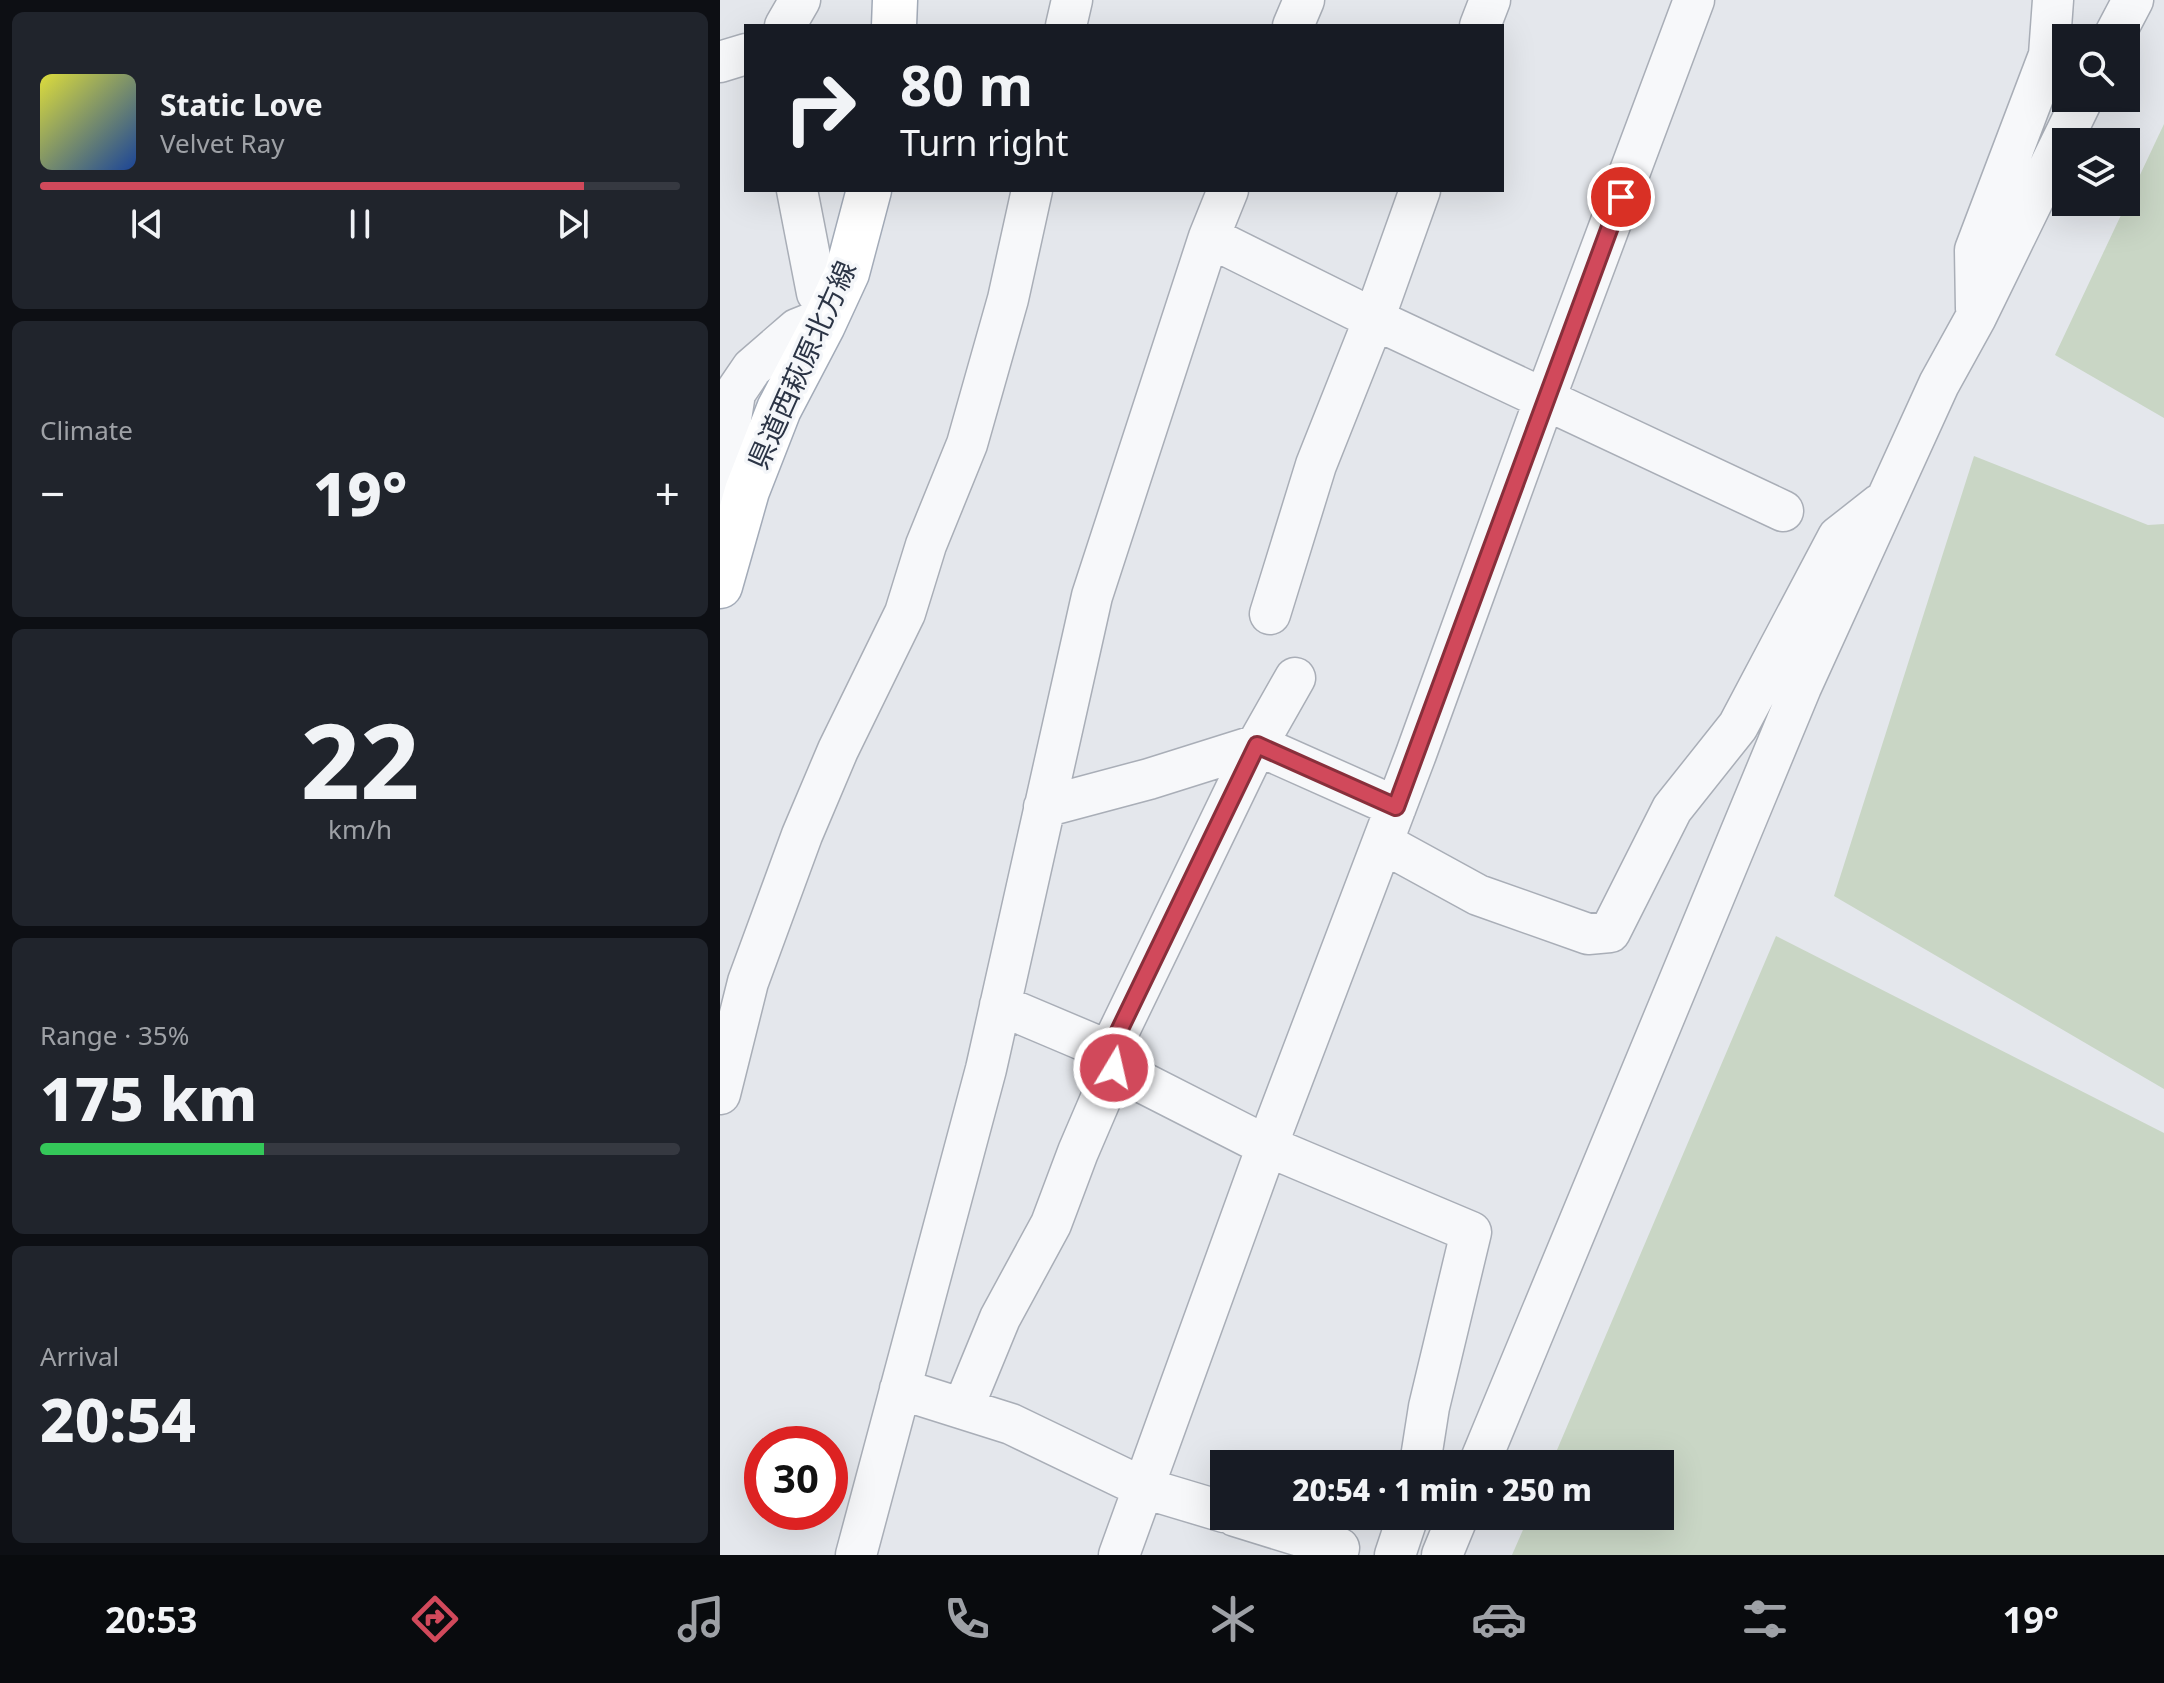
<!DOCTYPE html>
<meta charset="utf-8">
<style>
body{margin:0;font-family:"Noto Sans","Noto Sans JP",sans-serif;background:#20242c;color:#f1f3f6;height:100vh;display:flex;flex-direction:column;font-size:30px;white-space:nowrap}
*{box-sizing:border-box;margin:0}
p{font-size:26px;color:#9ea1a6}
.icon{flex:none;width:44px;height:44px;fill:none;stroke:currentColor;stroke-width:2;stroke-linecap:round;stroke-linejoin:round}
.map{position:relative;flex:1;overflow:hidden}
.drawer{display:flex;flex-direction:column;gap:12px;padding:12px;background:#0d0f14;width:720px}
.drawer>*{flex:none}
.hud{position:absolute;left:24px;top:24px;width:760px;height:168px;border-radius:0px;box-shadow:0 8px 32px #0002;background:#171b24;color:#f1f3f6;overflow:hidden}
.tools{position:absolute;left:1332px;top:24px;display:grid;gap:16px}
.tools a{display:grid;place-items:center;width:88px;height:88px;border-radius:0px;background:#171b24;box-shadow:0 8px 32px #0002;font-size:40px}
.speed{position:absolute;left:24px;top:1426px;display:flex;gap:16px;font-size:40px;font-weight:700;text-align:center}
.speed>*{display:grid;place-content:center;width:104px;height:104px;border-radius:50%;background:#171b24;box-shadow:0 8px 32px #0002;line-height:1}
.speed .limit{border:12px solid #d22;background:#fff;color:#111}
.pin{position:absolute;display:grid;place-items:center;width:68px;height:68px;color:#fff;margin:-34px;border:4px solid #fff;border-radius:50%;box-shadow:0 2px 8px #0007}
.me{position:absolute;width:88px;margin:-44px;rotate:9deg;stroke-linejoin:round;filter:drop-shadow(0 0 6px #0008)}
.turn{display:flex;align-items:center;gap:28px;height:168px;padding:0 24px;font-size:36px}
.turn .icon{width:104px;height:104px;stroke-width:2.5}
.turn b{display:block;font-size:56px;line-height:68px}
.big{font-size:60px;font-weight:800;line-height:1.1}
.drawer .card{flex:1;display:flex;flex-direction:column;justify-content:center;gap:12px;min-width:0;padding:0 28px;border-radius:12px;background:#20242c}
.drawer .dial{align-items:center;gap:0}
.dial b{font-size:104px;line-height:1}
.song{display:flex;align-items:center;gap:24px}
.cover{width:96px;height:96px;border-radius:12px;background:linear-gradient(135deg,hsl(60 70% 55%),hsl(220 70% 35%))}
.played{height:8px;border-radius:4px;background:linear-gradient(90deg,#d1495b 85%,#363941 85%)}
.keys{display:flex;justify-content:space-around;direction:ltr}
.heat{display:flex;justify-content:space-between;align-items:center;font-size:44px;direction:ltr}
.charge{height:12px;border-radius:6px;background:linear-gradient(90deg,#34c759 35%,#363941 0)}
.trip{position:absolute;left:490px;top:1450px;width:464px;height:80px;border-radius:0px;background:#171b24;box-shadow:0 8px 32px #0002;font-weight:800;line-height:80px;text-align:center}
.tab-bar{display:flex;height:128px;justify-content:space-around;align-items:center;background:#090b0e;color:#9ea1a6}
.tab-bar .icon{width:56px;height:56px}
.tab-bar .on{color:#d1495b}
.tab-bar b{font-size:36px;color:#f1f3f6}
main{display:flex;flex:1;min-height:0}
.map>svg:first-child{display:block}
</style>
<main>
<section class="drawer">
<div class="card">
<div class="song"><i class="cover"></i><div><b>Static Love</b><p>Velvet Ray</p></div></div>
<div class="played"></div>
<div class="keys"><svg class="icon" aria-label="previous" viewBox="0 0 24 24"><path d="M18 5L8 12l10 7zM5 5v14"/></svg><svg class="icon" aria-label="pause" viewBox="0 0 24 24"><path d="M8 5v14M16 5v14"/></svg><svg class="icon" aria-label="next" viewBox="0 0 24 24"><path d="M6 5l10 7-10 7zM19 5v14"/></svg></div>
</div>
<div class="card"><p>Climate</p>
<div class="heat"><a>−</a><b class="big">19°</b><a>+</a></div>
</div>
<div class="card dial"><b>22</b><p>km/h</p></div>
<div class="card"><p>Range · 35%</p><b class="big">175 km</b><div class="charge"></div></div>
<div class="card"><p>Arrival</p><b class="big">20:54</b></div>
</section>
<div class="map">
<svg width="1444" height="1555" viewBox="0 0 1444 1555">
<rect width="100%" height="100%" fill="#e4e7ec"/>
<!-- green -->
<path fill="#c9d6c5" d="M1444,124V418L1335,355Z
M1254,456L1428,525L1444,524V1089L1114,896Z
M1056,936L1444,1133V1555H792L809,1516H940V1464H831Z"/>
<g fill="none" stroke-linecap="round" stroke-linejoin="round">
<defs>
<path id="minor" d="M65,26L80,0
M346,26L352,0
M573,26L584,0
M760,26L770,0
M1393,38L1413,0
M0,62L26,54
M77,190L97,293L111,307
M489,237L654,319L1063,511
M1256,309L1255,250L1329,55L1333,0
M13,541L3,501L5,458L15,393L32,368L77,329L107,317
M550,614L596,465L654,319L700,190
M324,807L429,779L537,745L676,807
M663,843L758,895L868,934L890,932L952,809L1018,726L1118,537L1160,504
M280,1005L396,1054
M394,1068L547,1146L751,1232L709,1407L700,1464
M0,1094L28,982L82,835L118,750L185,613L206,545L247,444L288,299L312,190
M180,1389L291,1424L424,1488L504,1512
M243,1408L280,1318L331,1224L358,1152L394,1068L398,1033L537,745L575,678
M759,1464L1081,687L1219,384L1256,317L1363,98
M515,1516L619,1548
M136,1555L266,1069L372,596L489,237L508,190
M399,1555L547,1146L696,754L820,412L974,0
M675,1555L688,1516
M722,1555L738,1516"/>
<path id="major" d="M174,26L175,0
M0,586L27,491L59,409L103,325L127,273L149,190"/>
</defs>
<!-- minor casing -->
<use href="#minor" stroke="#a9aeb7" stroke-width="43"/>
<!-- major casing -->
<use href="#major" stroke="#a3abb8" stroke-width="47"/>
<!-- minor -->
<use href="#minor" stroke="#f7f8fa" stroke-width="40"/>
<!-- major -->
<use href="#major" stroke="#fff" stroke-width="44"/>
</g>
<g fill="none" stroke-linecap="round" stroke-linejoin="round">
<defs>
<path id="route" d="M394,1068L398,1033L537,745L676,807L901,197"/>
</defs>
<!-- route casing -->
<use href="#route" stroke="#882f3b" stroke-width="20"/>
<!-- route -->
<use href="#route" stroke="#d1495b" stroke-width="14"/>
</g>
<g text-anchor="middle" stroke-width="7" stroke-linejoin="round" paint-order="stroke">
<!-- street labels -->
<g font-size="28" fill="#2b3445" stroke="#f4f6f9">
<text transform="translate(82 365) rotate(-66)" y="10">県道西萩原北方線</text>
</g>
</g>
</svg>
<div class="tools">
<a><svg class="icon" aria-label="search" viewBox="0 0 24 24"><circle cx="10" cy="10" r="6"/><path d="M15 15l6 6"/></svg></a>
<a><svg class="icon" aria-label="layers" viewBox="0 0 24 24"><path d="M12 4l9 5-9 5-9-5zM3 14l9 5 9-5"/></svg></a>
</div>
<div class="speed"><div class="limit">30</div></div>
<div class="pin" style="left:901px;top:197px;background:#d93025"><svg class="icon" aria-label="arrive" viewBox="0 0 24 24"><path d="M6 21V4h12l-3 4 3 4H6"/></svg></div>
<svg class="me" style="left:394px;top:1068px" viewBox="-20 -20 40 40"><circle r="17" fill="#d1495b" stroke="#fff" stroke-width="3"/><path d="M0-11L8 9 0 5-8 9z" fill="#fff"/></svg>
<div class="trip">20:54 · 1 min · 250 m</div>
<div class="hud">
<div class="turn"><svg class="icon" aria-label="right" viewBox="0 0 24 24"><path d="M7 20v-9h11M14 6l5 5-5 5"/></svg><div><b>80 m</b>Turn right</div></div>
</div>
</div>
</main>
<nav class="tab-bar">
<b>20:53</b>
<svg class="icon on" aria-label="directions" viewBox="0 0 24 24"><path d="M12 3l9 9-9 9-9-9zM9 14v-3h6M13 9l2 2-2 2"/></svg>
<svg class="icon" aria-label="music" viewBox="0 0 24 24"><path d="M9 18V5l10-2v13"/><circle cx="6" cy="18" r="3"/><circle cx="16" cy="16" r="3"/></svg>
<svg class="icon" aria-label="phone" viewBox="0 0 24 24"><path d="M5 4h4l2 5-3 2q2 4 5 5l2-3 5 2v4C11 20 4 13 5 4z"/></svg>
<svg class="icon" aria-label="climate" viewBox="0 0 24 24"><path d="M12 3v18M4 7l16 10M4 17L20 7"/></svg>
<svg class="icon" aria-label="car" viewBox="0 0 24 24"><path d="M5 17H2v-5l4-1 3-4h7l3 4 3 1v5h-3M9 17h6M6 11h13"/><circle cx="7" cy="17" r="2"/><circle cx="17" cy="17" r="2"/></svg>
<svg class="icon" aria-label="filters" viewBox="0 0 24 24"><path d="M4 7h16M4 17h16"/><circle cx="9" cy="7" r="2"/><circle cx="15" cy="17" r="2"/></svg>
<b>19°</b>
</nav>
